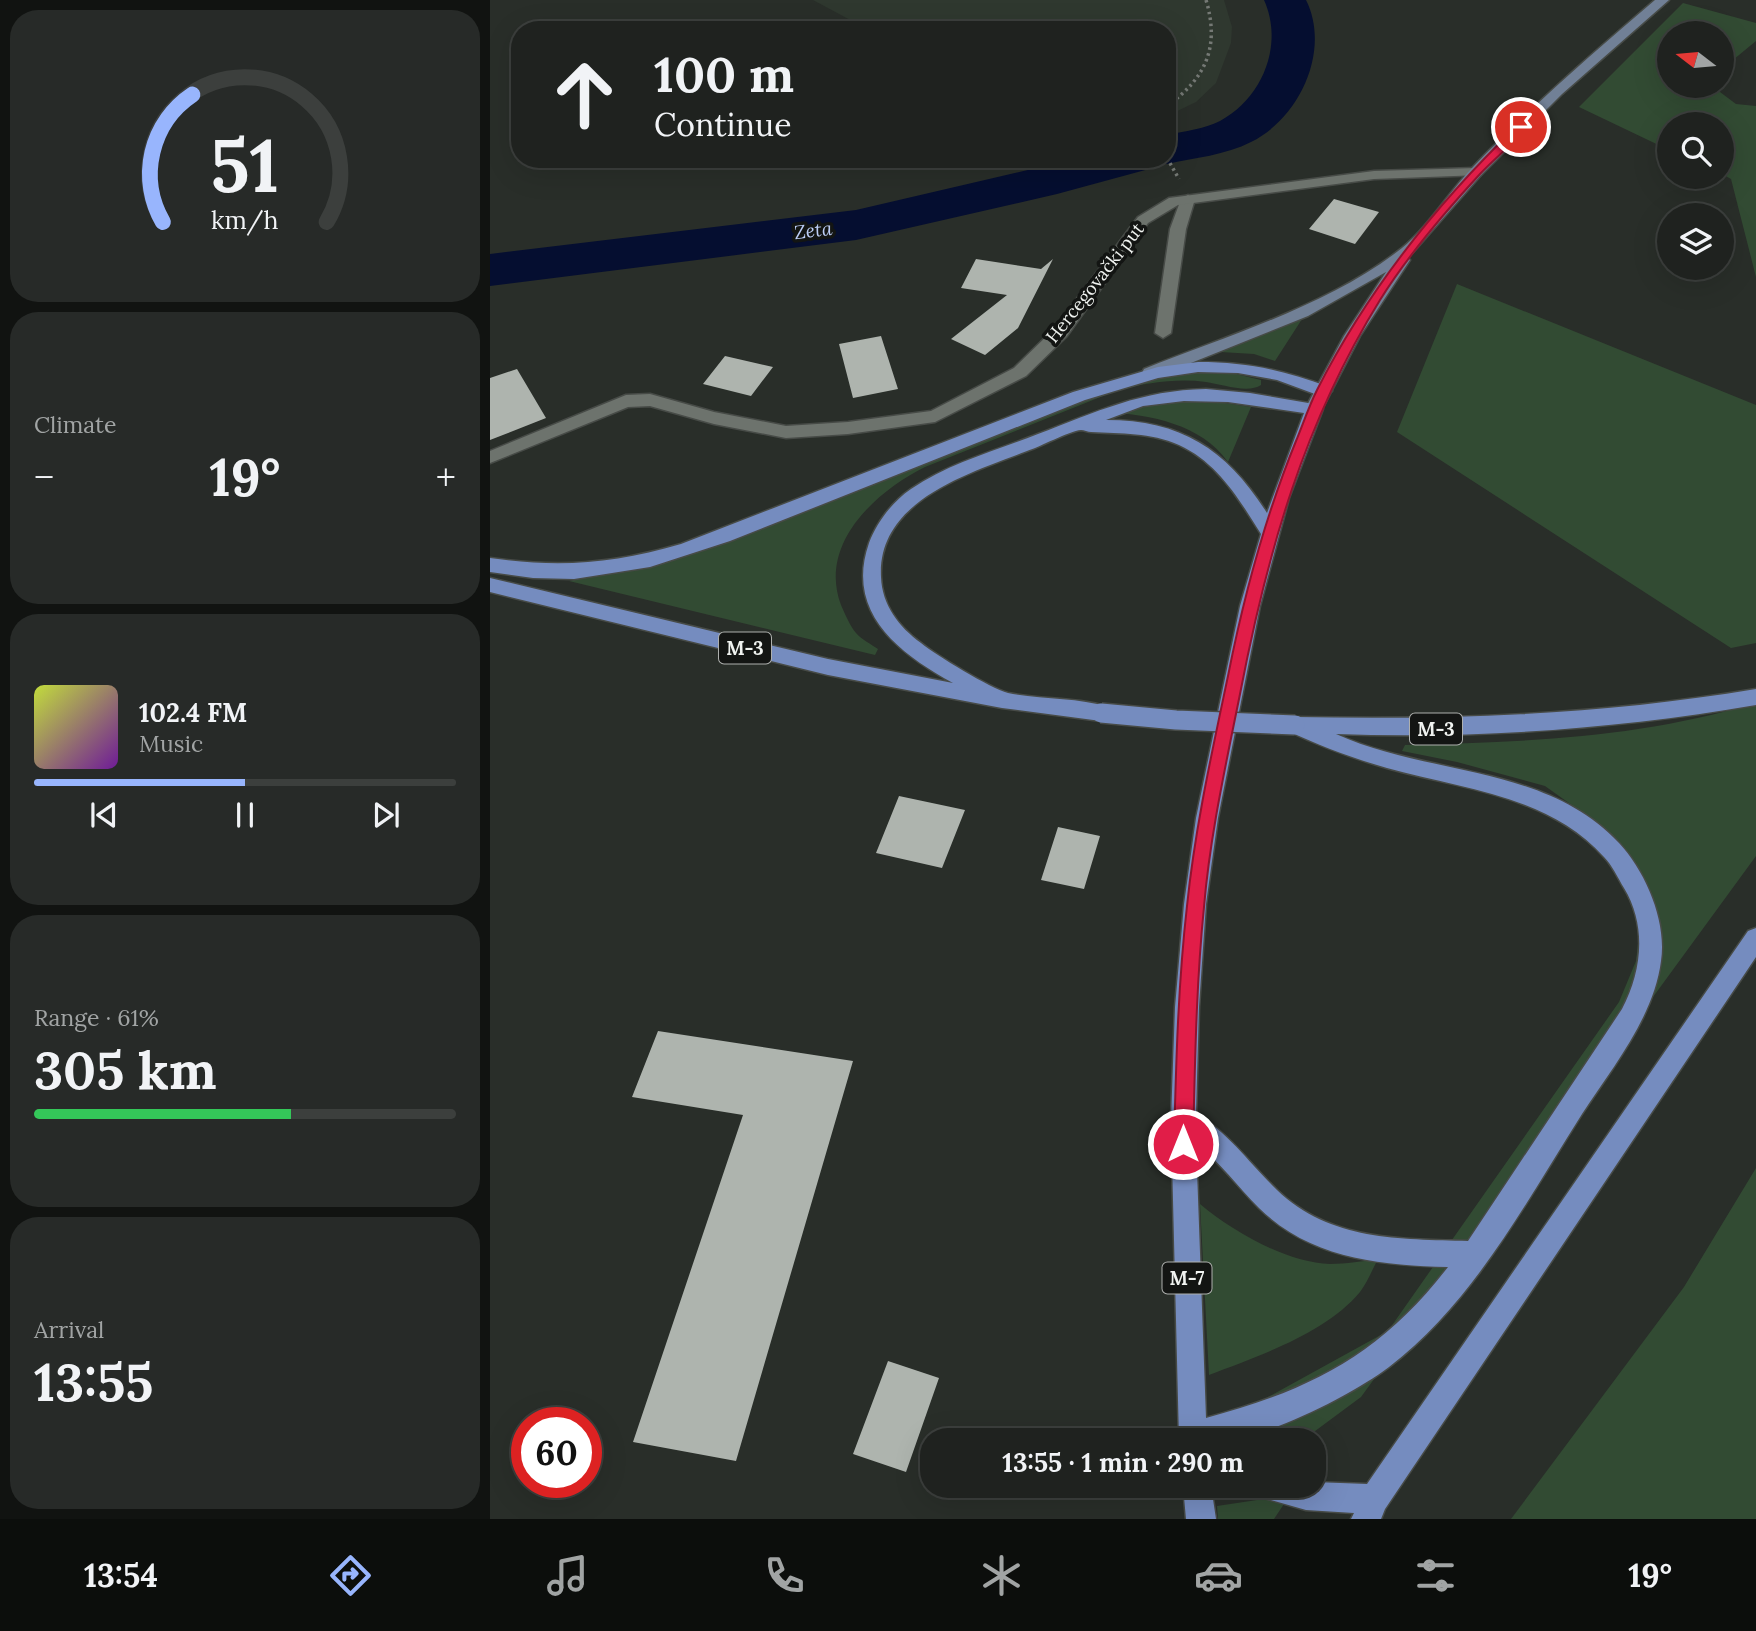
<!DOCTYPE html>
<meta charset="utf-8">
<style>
body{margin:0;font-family:Lora,serif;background:#272a28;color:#f1f3f6;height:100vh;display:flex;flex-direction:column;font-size:26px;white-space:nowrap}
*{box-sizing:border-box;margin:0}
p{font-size:23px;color:#a1a4a4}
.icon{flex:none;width:38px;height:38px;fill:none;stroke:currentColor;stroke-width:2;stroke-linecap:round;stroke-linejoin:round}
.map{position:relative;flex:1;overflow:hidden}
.panel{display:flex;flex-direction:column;gap:10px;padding:10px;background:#111311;width:490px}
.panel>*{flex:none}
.banner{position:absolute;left:21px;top:21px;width:665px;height:147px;border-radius:28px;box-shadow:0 7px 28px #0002,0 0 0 2px #3c3f3d;background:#1f221f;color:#f1f3f6;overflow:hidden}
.needle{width:46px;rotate:286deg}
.tools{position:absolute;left:1167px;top:21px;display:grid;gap:14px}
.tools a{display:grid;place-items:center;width:77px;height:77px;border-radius:50%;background:#1f221f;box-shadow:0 7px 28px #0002,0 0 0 2px #3c3f3d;font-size:35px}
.speed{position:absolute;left:21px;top:1407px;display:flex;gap:14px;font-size:35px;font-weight:700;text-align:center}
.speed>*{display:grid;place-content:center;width:91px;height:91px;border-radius:50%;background:#1f221f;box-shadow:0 7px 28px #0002,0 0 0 2px #3c3f3d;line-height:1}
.speed .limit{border:10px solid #d22;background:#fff;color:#111}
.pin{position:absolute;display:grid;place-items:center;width:60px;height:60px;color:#fff;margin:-30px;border:4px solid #fff;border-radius:50%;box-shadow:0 2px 7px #0007}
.me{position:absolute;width:77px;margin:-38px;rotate:0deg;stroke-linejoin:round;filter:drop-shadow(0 0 5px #0008)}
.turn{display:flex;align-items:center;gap:24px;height:147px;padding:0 28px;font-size:32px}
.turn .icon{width:91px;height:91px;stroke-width:2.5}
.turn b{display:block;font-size:49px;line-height:60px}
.big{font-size:52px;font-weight:700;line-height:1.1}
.panel .tile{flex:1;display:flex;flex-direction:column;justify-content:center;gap:10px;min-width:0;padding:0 24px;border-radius:28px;background:#272a28}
.panel .dial{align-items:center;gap:0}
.dial svg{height:182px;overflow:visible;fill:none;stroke:#3c3f3d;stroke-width:7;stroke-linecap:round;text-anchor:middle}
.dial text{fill:#f1f3f6;stroke:none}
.song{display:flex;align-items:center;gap:21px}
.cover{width:84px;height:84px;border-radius:10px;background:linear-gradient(135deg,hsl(70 70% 55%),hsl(280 70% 35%))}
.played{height:7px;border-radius:4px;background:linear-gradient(90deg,#98b5fd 50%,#3c3f3d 50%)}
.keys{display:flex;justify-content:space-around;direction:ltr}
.heat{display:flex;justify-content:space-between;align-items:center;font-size:38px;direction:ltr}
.charge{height:10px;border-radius:5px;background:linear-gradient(90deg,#34c759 61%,#3c3f3d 0)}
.trip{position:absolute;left:430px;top:1428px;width:406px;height:70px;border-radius:28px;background:#1f221f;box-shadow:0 7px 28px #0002,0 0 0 2px #3c3f3d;font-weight:700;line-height:70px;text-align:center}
.tabs{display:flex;height:112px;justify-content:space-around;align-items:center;background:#0c0e0c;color:#a1a4a4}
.tabs .icon{width:49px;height:49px}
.tabs .on{color:#98b5fd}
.tabs b{font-size:32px;color:#f1f3f6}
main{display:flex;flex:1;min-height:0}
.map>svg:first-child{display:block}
</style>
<main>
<section class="panel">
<div class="tile dial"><svg viewBox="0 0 100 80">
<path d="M14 69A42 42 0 1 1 86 69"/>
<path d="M14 69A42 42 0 0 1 27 13" stroke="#98b5fd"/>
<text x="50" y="56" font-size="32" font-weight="700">51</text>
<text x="50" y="72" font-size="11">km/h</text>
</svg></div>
<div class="tile"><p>Climate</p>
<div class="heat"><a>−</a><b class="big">19°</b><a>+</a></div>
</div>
<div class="tile">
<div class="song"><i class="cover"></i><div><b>102.4 FM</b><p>Music</p></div></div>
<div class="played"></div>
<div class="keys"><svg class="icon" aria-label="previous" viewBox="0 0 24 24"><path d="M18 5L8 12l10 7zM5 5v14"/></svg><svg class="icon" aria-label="pause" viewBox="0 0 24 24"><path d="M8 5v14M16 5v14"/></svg><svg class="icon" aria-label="next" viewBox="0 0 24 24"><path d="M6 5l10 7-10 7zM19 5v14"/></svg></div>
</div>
<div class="tile"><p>Range · 61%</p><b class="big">305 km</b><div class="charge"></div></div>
<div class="tile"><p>Arrival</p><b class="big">13:55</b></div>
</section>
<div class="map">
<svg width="1266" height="1519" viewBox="0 0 1266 1519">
<rect width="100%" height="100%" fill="#292e29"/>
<!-- built -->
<path fill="#2f382f" d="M323,0H734L742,27L741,43L726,83L706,102L677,116V30H379Z"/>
<!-- green -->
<path fill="#324b33" d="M1193,3L1266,23V41L1232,69V33H1180V86H1222L1246,104L1266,106V277L1241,179L1232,174V124H1180L1179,150L1089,107Z
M967,284L1266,405V643L1241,648L907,432Z
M823,302L785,361L764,354L714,351Z
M734,371L771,380V385C758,394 731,384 716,382C687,378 657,383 628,390L435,467C385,492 328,544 351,605C355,614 360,626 366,633C372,640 381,644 388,649L385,655L79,581L129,571L453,450L672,372Z
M696,397L761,407L738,462C711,424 661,415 617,412Z
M1266,703V856L871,1397L813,1440H745L720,1429L898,1331L1129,1002L1146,961L1150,926L1134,856L1111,826L1055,786L967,762L912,751L915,745C1037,742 1148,738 1266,703Z
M1266,1168V1519H1021L1194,1287Z
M710,1204C742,1231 797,1263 840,1264C856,1264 873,1261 888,1259C882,1270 877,1283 870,1292C835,1334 768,1356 719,1375Z
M800,1495L784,1519H728L727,1506Z"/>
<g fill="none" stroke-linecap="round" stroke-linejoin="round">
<!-- river -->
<path fill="#050e30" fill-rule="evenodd" d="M774,0H816C841,50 810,118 761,142C736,155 704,158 677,164L665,161L659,169L567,194L366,240L0,286V254L366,210L585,159H677V135C695,131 714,129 730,121C773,98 794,44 774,0Z"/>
</g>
<!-- building -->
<path fill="#aeb4ae" d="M844,199L889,212L865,244L819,229Z
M486,259L551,269L563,259L528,328L495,355L461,339L517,295L471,288Z
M391,336L408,389L363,398L349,344Z
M235,356L283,367L261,396L213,384Z
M27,369L56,418L0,440V378Z
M409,796L475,810L452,868L386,853Z
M568,827L610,836L594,889L551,880Z
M168,1031L363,1061L246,1461L143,1442L253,1115L142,1097Z
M398,1361L449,1378L416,1472L363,1454Z"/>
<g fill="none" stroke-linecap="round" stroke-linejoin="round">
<defs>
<path id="lane" d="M698,195L705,199L696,229L681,333L673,338L665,333L680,229L691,199Z"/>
<path id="street" d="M986,168L991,169L993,172L991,175L884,179L688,205L658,223L577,336L536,376L445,422L358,434L296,438L224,424L160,406L138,407L0,463V451L136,395L160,394L224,412L296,426L358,422L441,411L524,368L565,328L648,217L679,198L884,171Z"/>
<path id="secondary" d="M1165,0H1179L1072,94L991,175L918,258L920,260L870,336L830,413L824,415L815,409L854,336L896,272L818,316L666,377H654L652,373L654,369C739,335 840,305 912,248C938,227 959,192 982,168C1039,108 1102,54 1165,0Z"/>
<path id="primary" d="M708,362C757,362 793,370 839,387L842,391L833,397L787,380L748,373L708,372L668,378L595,400L240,541L160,567L84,579L43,578L0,572V558C69,568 123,564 191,544L583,392L668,367Z
M716,389L760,393L830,405L833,409L799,498L770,606L728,818L716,904L709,1007L706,1114C739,1133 760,1164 787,1190C840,1241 910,1239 978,1241L1132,1009C1152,971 1157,926 1134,888C1128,878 1122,865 1114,857C1058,795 972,789 897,768C862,758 830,746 798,731L795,725L798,719L805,717C962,720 1111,715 1266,689V705C1127,729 987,739 846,734C938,776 1055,764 1129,843C1156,872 1177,922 1171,961C1164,1017 1122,1068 1092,1114C1036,1202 983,1303 899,1367C863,1394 780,1437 735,1440C720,1441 704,1440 689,1440L681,1120L685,1007L694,904L706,818L750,606L771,534C749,499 728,463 689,445C660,432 632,434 601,432C598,432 594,430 591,430C579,431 550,447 537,451C480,473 387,500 391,577C392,605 409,627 431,643C447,656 500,688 518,693C551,700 587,697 618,707L621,713L618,719L611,721L512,708L338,675L0,592V578L338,659L463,683C408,653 355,612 379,543C387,522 402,502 421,489C459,463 505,451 548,434C606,412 652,390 716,389ZM694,401L738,402L814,413L777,513C737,450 692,420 616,420L653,406ZM706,1143C730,1162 748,1187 769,1208C821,1259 890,1265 958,1267C891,1354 821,1390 716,1418Z
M1266,928V957L895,1509L891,1519H861L864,1513L816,1510L767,1496L763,1486H824V1482L877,1484L1258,931Z
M693,1486H721L726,1519H696Z"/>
</defs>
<!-- lane casing -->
<use href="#lane" stroke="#474b47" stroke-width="3"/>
<!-- street casing -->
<use href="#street" stroke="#474b47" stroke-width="3"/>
<!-- secondary casing -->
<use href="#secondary" stroke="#474b47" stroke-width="3"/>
<!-- primary casing -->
<use href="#primary" stroke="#474b47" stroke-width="3"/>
<!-- path -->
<path stroke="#757975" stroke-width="3.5" stroke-dasharray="2.5 3.5" stroke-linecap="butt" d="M677,106C716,78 730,47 716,0
M677,158L689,179"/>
<!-- lane -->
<use href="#lane" fill="#6d736d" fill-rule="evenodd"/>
<!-- street -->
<use href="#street" fill="#6d736d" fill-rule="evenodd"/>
<!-- secondary -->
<use href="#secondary" fill="#718096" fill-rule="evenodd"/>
<!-- primary -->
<use href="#primary" fill="#758cbf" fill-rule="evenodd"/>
<defs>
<path id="primary-bridge" d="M611,713L686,720L805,725"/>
</defs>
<!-- primary-bridge casing -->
<use href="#primary-bridge" stroke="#474b47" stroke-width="22" stroke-linecap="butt"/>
<!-- primary-bridge -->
<use href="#primary-bridge" stroke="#758cbf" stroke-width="19"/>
</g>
<!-- route -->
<path fill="#e11d48" stroke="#92132f" stroke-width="2" d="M1028,125L1037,127C1023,144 1005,158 990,174C954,213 918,255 890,300C814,423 777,553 750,694C736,764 720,835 714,907C706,986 705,1065 703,1144L700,1151L693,1154L687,1151L684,1144C686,1065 688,985 697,906C705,828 722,752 738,676C754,595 775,517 806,441C813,424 819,406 827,390C878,289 947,203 1028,125Z"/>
<g text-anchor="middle" stroke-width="7" stroke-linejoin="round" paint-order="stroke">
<!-- far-street labels -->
<g font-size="18" fill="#f0f3f0" stroke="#131513">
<text transform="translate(605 283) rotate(-52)" y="6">Hercegovački put</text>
</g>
<!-- far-water labels -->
<g font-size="19" font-style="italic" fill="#bdcef6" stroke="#131513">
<text transform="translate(323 230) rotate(-7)" y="7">Zeta</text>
</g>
<!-- shield labels -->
<g fill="#131513" stroke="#aeb0ae" stroke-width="2">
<rect x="229" y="632.5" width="52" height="31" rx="5"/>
<rect x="920" y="713.5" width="52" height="31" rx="5"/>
<rect x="672.5" y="1262.5" width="49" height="31" rx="5"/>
</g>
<g font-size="19" font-weight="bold" fill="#f0f3f0">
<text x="255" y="655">M-3</text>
<text x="946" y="736">M-3</text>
<text x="697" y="1285">M-7</text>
</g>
</g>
</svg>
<div class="tools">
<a><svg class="needle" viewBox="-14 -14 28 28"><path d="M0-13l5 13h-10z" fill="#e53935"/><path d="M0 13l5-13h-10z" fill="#a1a4a4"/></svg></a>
<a><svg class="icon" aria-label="search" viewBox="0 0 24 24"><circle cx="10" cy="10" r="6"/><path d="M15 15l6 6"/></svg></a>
<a><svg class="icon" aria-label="layers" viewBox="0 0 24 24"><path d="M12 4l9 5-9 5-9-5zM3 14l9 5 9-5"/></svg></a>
</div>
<div class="speed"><div class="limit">60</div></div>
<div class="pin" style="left:1031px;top:127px;background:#d93025"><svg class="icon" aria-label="arrive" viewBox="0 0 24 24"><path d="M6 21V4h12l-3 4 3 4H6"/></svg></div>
<svg class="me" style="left:693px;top:1144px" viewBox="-20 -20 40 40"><circle r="17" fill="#e11d48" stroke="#fff" stroke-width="3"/><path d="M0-11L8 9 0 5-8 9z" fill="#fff"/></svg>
<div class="trip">13:55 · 1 min · 290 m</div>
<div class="banner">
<div class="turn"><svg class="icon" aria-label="ahead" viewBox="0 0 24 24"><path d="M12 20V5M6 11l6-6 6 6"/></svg><div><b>100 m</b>Continue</div></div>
</div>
</div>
</main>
<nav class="tabs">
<b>13:54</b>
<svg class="icon on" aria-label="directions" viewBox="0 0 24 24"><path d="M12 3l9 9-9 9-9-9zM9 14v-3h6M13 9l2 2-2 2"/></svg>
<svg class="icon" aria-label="music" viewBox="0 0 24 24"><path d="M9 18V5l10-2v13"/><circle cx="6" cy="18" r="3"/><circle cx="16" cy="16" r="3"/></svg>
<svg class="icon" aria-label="phone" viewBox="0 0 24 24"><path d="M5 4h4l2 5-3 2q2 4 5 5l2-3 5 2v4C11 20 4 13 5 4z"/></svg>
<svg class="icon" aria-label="climate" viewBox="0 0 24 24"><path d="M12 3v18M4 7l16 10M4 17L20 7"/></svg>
<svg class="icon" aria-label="car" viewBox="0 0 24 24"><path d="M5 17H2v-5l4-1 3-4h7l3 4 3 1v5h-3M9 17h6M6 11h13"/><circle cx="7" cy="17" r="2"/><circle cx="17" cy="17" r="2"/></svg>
<svg class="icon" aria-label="filters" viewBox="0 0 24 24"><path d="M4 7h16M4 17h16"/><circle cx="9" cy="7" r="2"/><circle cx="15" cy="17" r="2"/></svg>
<b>19°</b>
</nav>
